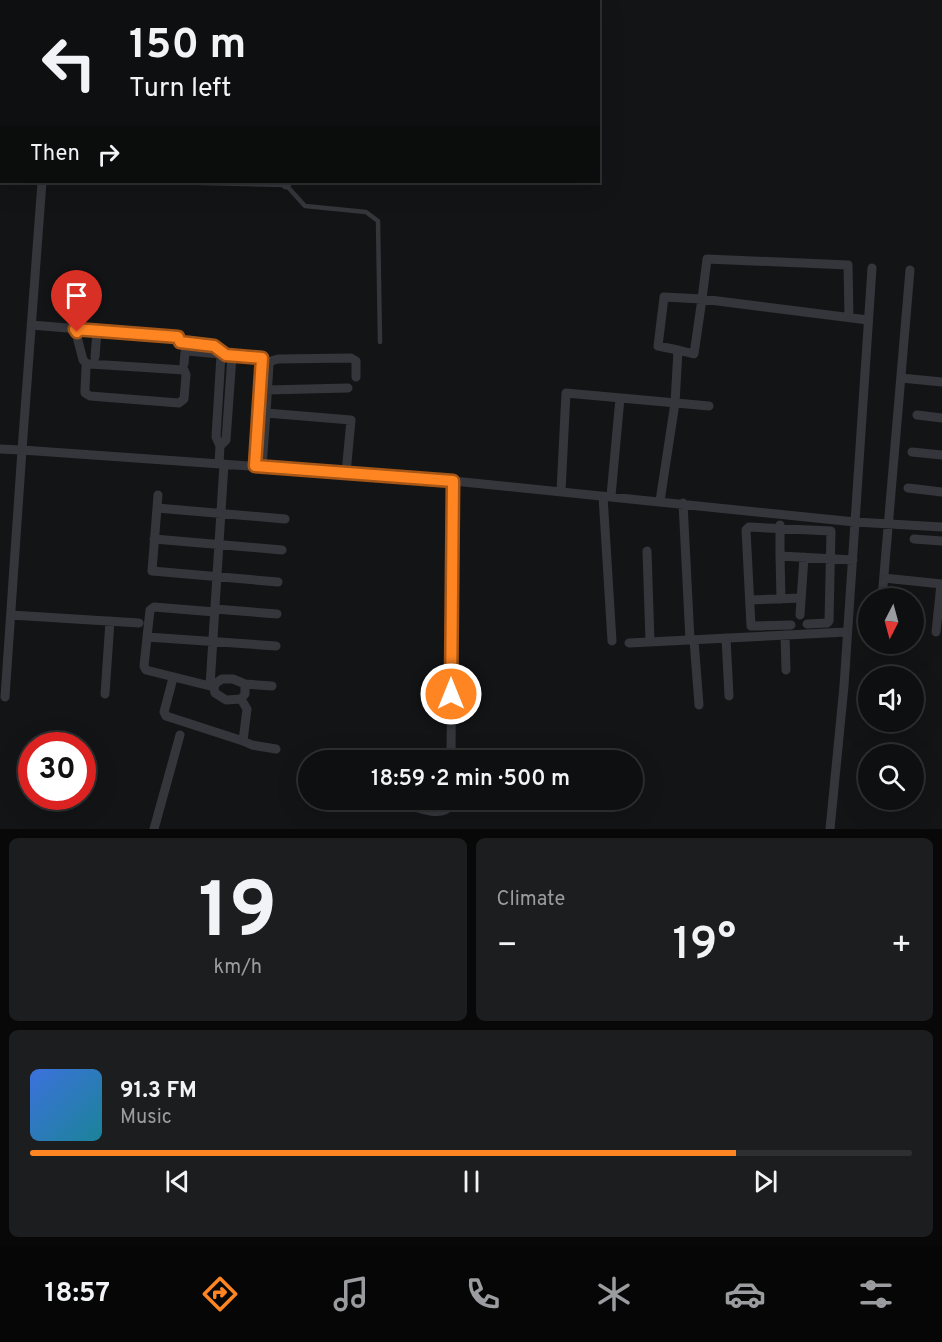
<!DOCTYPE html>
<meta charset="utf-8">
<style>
body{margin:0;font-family:Overpass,sans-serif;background:#1c1d1e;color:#f1f3f6;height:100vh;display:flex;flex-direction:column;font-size:22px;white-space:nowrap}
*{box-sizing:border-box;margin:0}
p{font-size:20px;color:#9b9c9f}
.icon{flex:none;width:33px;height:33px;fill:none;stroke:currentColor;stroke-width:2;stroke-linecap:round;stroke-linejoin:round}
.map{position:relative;height:829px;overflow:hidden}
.panel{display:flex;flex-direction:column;gap:9px;padding:9px;background:#080809;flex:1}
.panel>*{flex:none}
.guide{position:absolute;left:0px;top:0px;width:600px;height:183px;box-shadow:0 6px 24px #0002,0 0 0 2px #2e2f30;background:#0e0f10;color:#f1f3f6;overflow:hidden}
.needle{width:39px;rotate:186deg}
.buttons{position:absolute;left:858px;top:588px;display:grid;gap:12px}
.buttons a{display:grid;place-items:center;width:66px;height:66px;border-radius:50%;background:#0e0f10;box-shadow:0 6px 24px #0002,0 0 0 2px #2e2f30;font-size:30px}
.speed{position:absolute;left:18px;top:732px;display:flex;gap:12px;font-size:30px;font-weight:700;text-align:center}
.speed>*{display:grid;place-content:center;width:78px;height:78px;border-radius:50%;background:#0e0f10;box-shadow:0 6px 24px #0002,0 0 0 2px #2e2f30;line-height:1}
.speed .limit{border:9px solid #d22;background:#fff;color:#111}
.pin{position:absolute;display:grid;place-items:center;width:51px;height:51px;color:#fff;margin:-62px -26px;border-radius:50% 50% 50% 0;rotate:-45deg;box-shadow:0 0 6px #0007}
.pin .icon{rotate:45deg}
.me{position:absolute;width:66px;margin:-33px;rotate:0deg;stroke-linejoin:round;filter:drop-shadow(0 0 4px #0008)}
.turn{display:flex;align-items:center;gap:21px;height:126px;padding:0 30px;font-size:27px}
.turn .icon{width:78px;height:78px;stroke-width:2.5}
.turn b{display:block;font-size:42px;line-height:51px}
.then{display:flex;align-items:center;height:57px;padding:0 30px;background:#0003;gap:12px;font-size:22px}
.big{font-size:45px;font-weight:600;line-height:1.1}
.panel .card{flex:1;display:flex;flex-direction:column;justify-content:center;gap:9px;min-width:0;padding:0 21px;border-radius:9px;background:#1c1d1e}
.panel .dial{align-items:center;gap:0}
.dial b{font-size:78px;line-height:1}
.song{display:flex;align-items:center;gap:18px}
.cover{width:72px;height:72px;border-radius:9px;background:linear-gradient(135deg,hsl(220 70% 55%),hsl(190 70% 35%))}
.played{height:6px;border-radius:3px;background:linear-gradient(90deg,#ff8522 80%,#2e2f30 80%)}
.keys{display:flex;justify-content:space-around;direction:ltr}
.heat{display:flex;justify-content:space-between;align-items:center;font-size:33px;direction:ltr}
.panel .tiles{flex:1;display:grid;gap:9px;grid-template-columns:1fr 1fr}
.card:last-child{grid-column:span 2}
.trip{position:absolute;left:298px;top:750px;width:345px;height:60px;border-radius:30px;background:#0e0f10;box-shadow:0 6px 24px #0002,0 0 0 2px #2e2f30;font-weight:600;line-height:60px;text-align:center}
.dock{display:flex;height:96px;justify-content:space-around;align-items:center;background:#060606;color:#9b9c9f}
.dock .icon{width:42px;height:42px}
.dock .on{color:#ff8522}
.dock b{font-size:27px;color:#f1f3f6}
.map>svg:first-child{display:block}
</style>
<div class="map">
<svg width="942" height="829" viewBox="0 0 942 829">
<rect width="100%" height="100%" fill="#131415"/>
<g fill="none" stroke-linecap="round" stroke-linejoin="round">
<!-- lane -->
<path stroke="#34363b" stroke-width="4.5" d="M62,0V2
M91,0L92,2
M121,0L122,2
M173,0V2
M207,0L208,2
M0,65H2
M0,98H2
M0,177L2,178
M162,182L286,185L305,206L366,212L378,221L380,342"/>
<!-- street -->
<path stroke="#34363b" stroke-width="9" d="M240,0V2
M42,182L22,450L434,479L855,522L844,686L830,829
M286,185L288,182
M872,268L855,522L942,527
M849,317L848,265L707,259L702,299L868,320
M31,325L178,337L180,342L214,346L226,355
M75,329L83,360L88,365
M95,357L97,331
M90,364L184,370L186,375L184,399L179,403L90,396L85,393V389L86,367Z
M184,364L185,352L188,351L262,358L255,466
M901,378L942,382
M267,390L348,388
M917,415L942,418
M220,446L226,440L232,356
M0,449L22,450L5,697
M912,452L942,455
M219,464L220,446L216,437L221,355
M262,467L266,413
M346,473L351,420L266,413L269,365L271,361L278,359L351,358L356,361V377
M908,488L942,492
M561,491L566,393L709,406
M158,495L152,571L278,582
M603,496L612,641
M611,496L620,398
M660,501L675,403L678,350L694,354L702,299L664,297L658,346L678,350
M683,503L690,640
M157,508L285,519
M780,525V556L853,560
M154,539L282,550
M914,539L942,541
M647,551L650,642
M780,556L781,599
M884,578L942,584
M882,598L910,270
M750,600L801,598
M215,609L277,614
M215,612L154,607L150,610L147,637L276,646
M11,615L139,623
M800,615L804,557
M791,625L751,626L746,530L749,527L831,531L829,621L827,623L807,624
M936,632L941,584
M914,633H915
M785,635L786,670
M147,637L144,666L146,670L214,687
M726,638L729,696
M694,640L699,705
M629,643L847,632
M173,678L164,712L166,716L243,741L247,709L241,699
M222,679H233L245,684V694L241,699L226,700L215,693C213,685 215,683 222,679Z
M245,684L272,686
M210,686L224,464
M105,694L110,621
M243,741L252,745L276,749
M451,760L453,481
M396,800C409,805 450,823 451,800
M154,829L180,735"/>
</g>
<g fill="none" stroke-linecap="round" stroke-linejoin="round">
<defs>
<path id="route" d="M77,332L75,329L178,337L180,342L214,346L226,355L262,358L255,466L453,481L451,694"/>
</defs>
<!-- route casing -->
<use href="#route" stroke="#a65616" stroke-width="15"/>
<!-- route -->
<use href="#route" stroke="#ff8522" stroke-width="10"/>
</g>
</svg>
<div class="buttons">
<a><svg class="needle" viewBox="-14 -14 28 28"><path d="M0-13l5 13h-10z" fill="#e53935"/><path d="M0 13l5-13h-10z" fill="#9b9c9f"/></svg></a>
<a><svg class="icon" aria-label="sound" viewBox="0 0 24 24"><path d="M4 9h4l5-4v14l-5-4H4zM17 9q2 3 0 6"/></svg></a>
<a><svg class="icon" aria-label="search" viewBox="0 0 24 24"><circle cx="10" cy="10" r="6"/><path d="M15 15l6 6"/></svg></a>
</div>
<div class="speed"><div class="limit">30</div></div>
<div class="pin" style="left:77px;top:332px;background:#d93025"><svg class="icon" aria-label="arrive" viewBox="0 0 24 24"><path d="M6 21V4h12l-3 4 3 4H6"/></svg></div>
<svg class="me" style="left:451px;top:694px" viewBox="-20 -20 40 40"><circle r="17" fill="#ff8522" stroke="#fff" stroke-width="3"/><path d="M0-11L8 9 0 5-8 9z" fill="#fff"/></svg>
<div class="trip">18:59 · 2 min · 500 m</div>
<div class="guide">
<div class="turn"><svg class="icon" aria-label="left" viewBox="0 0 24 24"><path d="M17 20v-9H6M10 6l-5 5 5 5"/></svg><div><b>150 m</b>Turn left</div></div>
<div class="then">Then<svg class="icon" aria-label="right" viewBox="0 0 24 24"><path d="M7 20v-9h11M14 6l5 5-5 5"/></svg></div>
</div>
</div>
<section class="panel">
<div class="tiles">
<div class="card dial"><b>19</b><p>km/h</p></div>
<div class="card"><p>Climate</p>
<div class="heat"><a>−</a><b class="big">19°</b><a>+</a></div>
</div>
<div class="card">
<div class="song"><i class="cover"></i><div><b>91.3 FM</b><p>Music</p></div></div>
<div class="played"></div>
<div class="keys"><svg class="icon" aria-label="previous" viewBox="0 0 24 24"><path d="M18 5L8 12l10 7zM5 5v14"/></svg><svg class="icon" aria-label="pause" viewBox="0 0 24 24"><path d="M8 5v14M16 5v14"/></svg><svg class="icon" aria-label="next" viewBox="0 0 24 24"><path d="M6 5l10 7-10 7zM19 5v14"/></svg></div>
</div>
</div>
</section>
<nav class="dock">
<b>18:57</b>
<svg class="icon on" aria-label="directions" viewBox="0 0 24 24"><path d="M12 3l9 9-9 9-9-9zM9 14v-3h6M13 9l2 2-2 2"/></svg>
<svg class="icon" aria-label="music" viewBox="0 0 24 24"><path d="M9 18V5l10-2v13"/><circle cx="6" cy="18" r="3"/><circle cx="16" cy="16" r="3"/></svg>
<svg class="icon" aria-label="phone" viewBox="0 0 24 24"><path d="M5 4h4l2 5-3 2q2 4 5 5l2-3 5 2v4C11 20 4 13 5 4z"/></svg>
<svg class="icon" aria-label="climate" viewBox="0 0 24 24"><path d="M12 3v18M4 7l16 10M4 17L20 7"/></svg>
<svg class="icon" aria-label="car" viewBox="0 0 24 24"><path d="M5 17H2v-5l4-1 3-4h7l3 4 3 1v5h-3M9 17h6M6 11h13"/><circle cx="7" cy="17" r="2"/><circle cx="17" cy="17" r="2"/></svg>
<svg class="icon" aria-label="filters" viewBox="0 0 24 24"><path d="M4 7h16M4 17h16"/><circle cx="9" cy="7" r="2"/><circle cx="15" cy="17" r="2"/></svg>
</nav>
